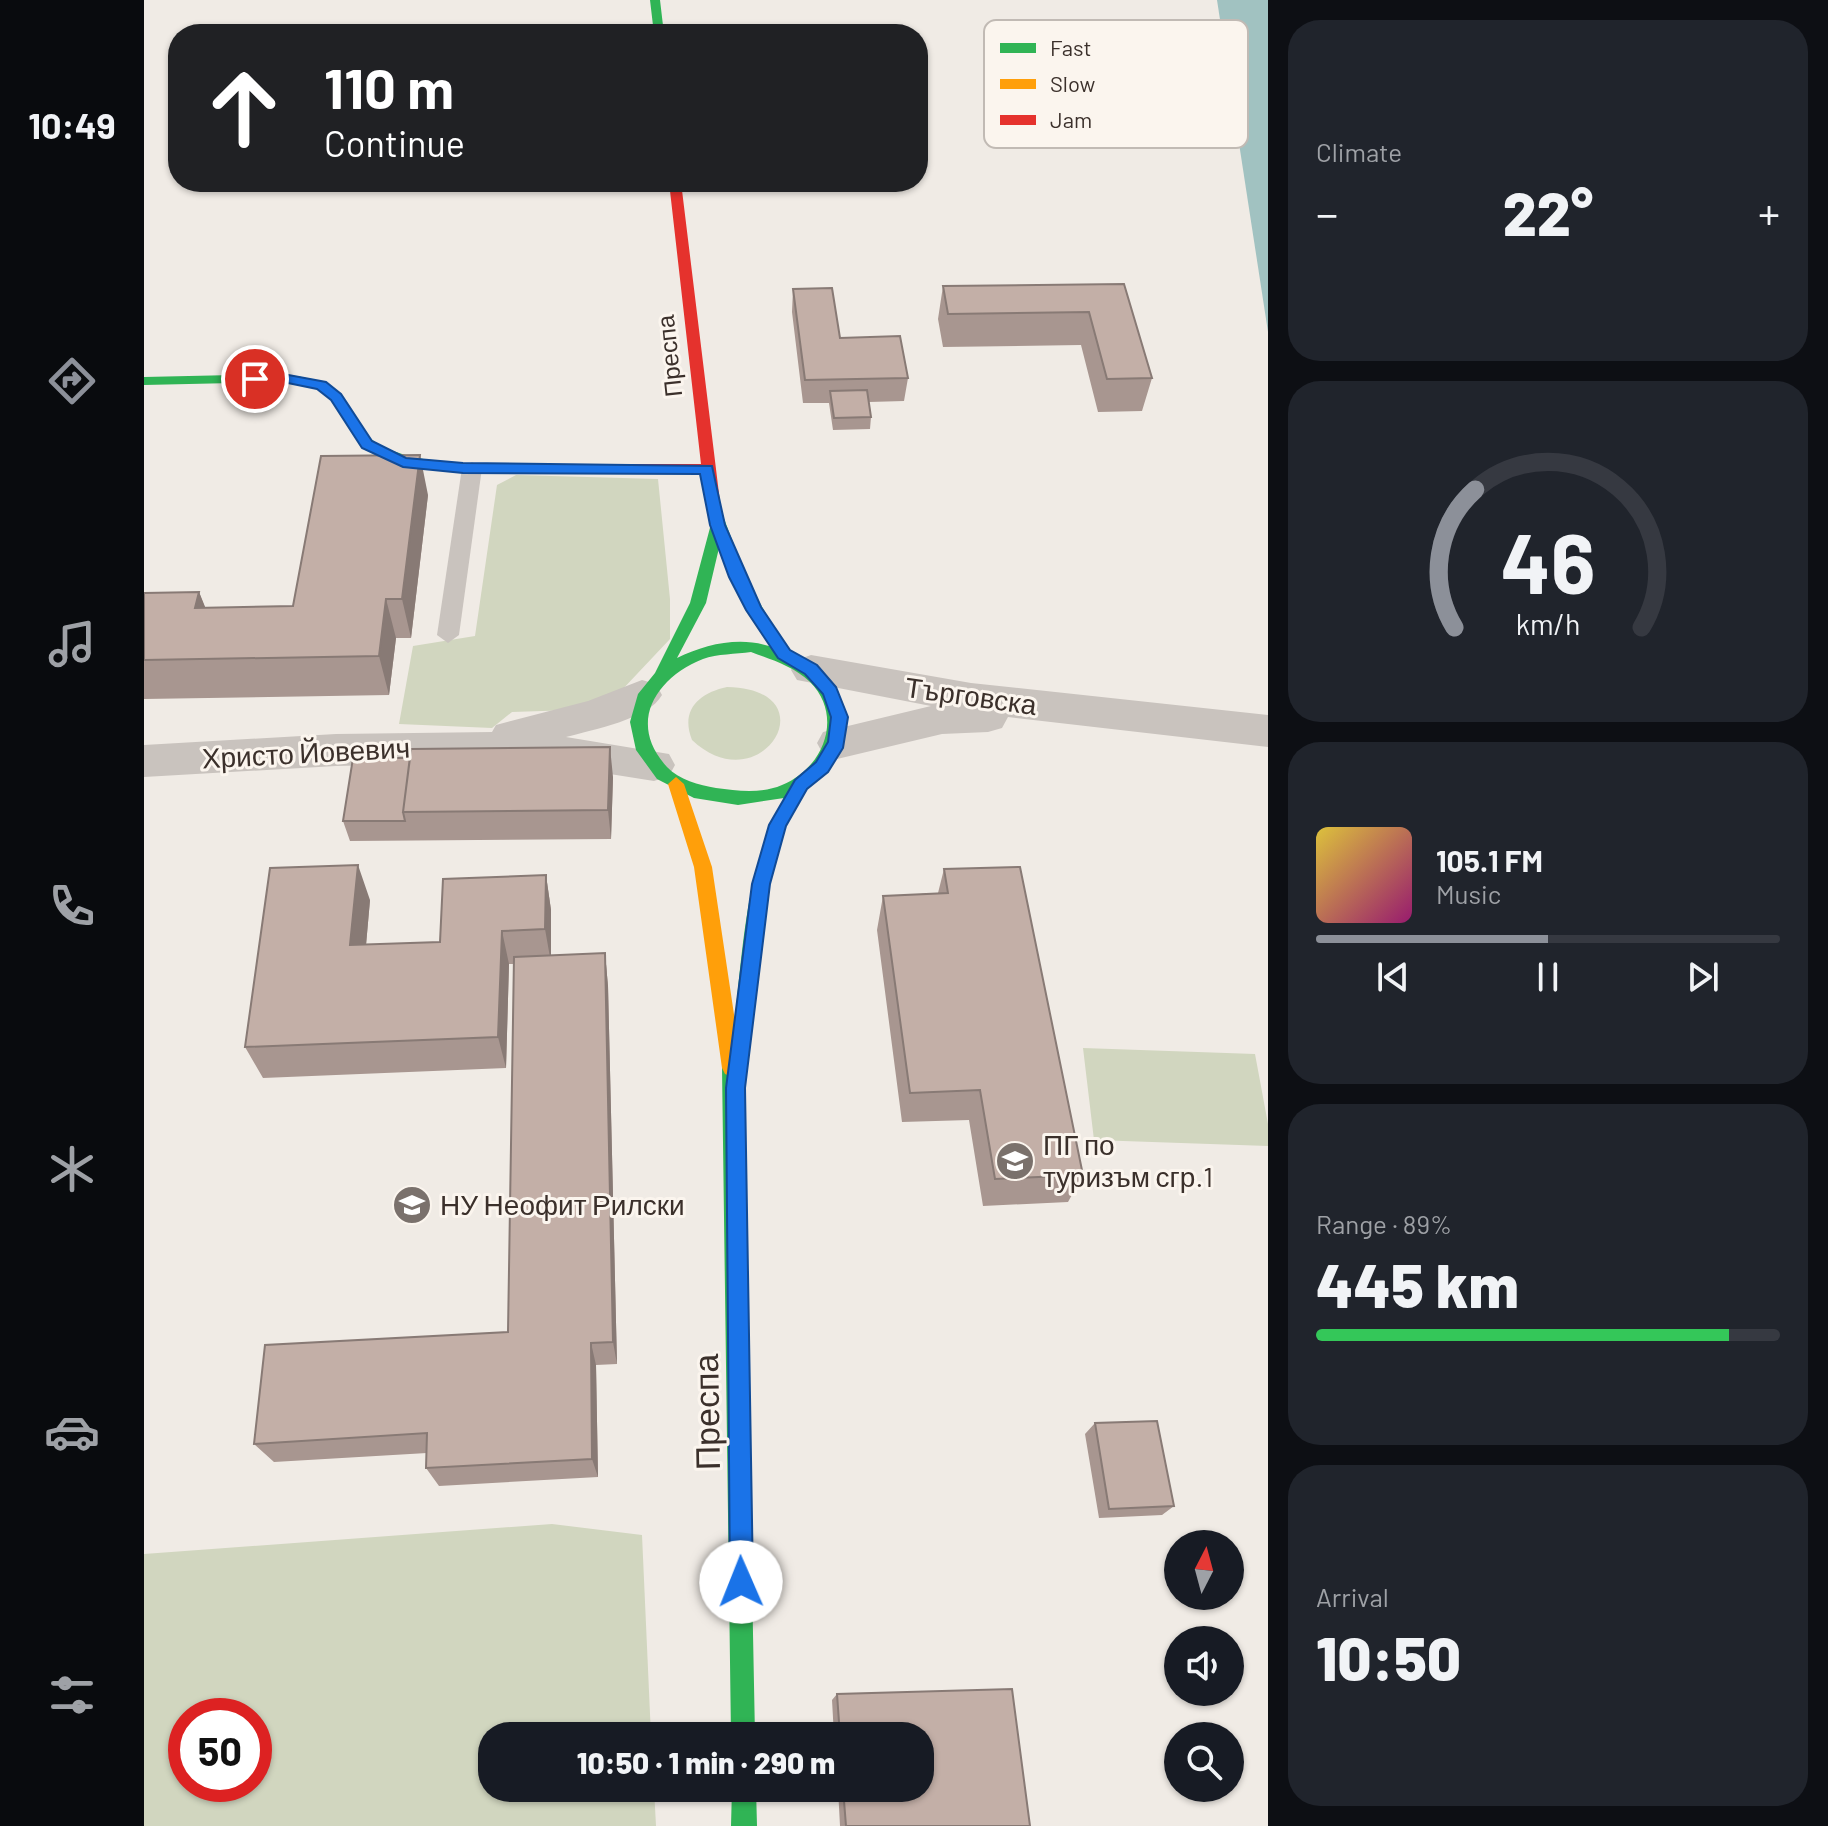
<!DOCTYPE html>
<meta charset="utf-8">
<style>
body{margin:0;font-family:Barlow,sans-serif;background:#20242c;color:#f1f3f6;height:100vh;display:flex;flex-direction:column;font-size:30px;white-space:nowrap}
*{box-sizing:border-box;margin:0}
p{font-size:26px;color:#9ea1a6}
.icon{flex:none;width:44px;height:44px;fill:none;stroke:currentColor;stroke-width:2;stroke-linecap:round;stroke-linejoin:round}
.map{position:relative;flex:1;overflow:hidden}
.drawer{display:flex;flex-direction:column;gap:20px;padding:20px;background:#0d0f14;width:560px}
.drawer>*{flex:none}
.guide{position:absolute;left:24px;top:24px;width:760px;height:168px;border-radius:32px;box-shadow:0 2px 6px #0004;background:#202124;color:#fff;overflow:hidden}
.needle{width:52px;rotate:6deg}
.controls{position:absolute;left:1020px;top:1530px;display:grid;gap:16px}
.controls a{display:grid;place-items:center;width:80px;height:80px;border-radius:50%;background:#171b24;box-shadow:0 2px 6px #0004;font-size:40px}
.speed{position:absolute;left:24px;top:1698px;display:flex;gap:16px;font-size:40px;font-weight:700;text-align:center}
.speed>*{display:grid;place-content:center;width:104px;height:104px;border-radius:50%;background:#171b24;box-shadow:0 2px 6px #0004;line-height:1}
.speed .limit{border:12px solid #d22;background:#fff;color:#111}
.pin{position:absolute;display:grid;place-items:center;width:68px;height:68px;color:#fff;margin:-34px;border:4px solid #fff;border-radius:50%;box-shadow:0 2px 8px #0007}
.me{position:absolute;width:88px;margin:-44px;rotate:359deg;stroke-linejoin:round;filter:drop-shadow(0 0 6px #0008)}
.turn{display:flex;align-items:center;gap:28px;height:168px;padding:0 24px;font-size:36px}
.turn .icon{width:104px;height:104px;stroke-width:2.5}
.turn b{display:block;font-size:56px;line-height:68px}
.big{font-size:60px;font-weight:800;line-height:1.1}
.drawer .widget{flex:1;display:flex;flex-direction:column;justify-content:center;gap:12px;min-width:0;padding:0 28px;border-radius:32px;background:#20242c}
.drawer .dial{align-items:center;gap:0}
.dial svg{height:208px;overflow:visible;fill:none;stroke:#363941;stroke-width:7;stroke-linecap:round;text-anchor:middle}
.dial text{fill:#f1f3f6;stroke:none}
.song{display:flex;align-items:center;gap:24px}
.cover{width:96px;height:96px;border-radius:12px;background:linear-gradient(135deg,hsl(50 70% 55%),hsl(320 70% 35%))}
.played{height:8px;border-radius:4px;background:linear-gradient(90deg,#8c9099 50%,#363941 50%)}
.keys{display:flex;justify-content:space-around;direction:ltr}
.heat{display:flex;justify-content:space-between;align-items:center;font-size:44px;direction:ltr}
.charge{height:12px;border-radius:6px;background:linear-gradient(90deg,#34c759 89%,#363941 0)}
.trip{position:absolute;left:334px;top:1722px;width:456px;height:80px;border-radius:32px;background:#171b24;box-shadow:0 2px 6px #0004;font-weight:800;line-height:80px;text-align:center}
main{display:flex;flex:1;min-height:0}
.tab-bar{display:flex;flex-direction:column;width:144px;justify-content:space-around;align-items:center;background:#090b0e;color:#9ea1a6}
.tab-bar .icon{width:56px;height:56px}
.tab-bar .on{color:#8c9099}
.tab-bar b{font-size:36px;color:#f1f3f6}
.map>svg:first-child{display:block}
</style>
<main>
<nav class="tab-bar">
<b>10:49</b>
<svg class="icon on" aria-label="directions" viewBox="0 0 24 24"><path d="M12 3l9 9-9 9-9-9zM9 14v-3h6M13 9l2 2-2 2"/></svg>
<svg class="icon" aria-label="music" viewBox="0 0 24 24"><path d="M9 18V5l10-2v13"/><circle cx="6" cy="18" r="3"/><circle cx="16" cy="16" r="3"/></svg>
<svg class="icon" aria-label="phone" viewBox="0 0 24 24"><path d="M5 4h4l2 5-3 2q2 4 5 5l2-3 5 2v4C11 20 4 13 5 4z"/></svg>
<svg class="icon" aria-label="climate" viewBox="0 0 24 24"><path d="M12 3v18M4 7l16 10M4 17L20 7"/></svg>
<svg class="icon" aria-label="car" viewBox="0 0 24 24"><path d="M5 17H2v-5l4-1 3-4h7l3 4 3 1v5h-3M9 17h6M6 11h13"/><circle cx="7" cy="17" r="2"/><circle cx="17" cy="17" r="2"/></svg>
<svg class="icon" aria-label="filters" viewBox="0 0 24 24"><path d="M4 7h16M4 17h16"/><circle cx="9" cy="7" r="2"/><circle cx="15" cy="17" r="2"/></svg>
</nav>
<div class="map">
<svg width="1124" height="1826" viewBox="0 0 1124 1826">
<rect width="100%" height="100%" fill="#f0ebe5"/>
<!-- green -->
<path fill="#d1d6bf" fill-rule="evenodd" d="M372,475L514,479L526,599V639L460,709L368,712L348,728L255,724L269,646L331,636L353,485Z
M583,687C688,689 617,805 548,740C536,710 555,693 583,687Z
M939,1048L1111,1054L1124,1124V1146L950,1140Z
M408,1524L498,1535L507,1736H348V1788H510L512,1826H0V1554ZM42,1716H110V1784H42Z"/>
<!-- water -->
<path fill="#a1c2c1" d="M1073,0H1124V332Z"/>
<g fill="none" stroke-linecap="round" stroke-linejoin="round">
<!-- lane -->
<path fill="#c9c3be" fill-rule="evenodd" d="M328,462L338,468L315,635L304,643L293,635L318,468Z"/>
<!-- street -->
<path fill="#c9c3be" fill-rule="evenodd" d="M667,655L827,683L1124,715V747L864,717L858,728L844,732L798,734L693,759L679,754L673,743L679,732L787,706L653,680L647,670L653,660Z
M498,680L512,684L518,695C505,719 448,730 422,737L525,754L531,765L525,776L510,781L447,771L319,763L192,766L0,777V745L192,734L348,732L352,725L444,701Z"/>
<!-- fast -->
<path fill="#30b455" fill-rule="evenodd" d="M506,0H516L520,34H510Z
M139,374C182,381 188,380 213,418C218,426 223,437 231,442C278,473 389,464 447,464L454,469L447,474L328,473L254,465L218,447L187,400L173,389L139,382L0,385V377Z
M570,505L577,510C595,560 614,609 647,652C650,656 656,658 661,662C678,673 693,688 699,708C709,745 683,762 664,787C656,797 649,812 643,824C617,881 615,971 607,1034L605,1040L598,1042L591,1040L589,1034C599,955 600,869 640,798L594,805L550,798L513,779L492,750L486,722L494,694L511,673L546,603L567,524L563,510ZM575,548L585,577L628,647C596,636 562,644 533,658L562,603ZM607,652C628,660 649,666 666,682C700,716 680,768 638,785C617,794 594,791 572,788C555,785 535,780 523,767C483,724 511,678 559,659C573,654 592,654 607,652Z
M588,1059L595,1062L598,1068L611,1736H587L578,1068L581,1062Z
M588,1788H612L613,1826H587Z"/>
<!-- slow -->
<path fill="#ff9f0a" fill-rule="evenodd" d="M532,777L540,784L568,867L598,1068L595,1074L588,1077L581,1074L578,1068L550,867L524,784Z"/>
<!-- jam -->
<path fill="#e5322d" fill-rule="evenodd" d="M525,182H537L577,510L570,515L563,510L558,474H447L440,469L447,464H557Z"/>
</g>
<!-- wall -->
<path fill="#a89690" d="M980,284L1008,378L998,411L954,412L937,345L799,347L794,319L799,286Z
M649,289L696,338L764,378L760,401L725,402L727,417L726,429L689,430L685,403H659L648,312Z
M284,495L267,638H252L245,695L0,699V593L55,592L61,608L149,606Z
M469,777L467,839L206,841L199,821Z
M800,869L939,1175L924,1202L839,1206L825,1120L758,1122L733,930L739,896L794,893Z
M402,875L407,910V956L461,953L464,986L473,1364L452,1365L454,1477L295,1486L282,1468L283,1453L130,1462L110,1444L364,1332L370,964H365L362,1068L119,1078L101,1047L226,900L222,945L296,942Z
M951,1423L1030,1506L1018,1515L955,1518L941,1434Z
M868,1689L886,1826H696L694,1788H776V1736H690L688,1700L693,1694Z"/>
<!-- shaded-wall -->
<path fill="#887a75" d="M276,455L284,495L267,638L258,599Z
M55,592L71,631L51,608Z
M242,599L252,638L245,695L235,656Z
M466,747L469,777L467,839L464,810Z
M214,865L226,900L219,979L206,945Z
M402,875L407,910V963L401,929Z
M358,931L365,964L362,1068L354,1037Z
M461,953L464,986L473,1364L469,1342Z
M447,1343L452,1365L454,1477L448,1459Z"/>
<!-- building -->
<path fill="#c3afa7" stroke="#887a75" stroke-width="2" d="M980,284L1008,378L963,379L945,312L804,314L799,286Z
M688,288L696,338L756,336L764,378L661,380L649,289Z
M723,390L727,417L690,418L686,391Z
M276,455L258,599H242L235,656L0,660V593L55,592L51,608L149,606L177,456Z
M466,747L464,810L259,812L267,749Z
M209,758H266L259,812L261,821H199Z
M214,865L206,945L296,942L299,879L402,875L401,929L358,931L354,1037L101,1047L126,868Z
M876,867L939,1175L851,1179L836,1090L766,1093L739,896L804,893L800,869Z
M461,953L469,1342L447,1343L448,1459L282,1468L283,1433L110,1444L121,1345L364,1332L370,957Z
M1013,1421L1030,1506L965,1509L951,1423Z
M868,1689L886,1826H702L699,1788H776V1736H696L693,1694Z"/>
<!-- route -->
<path fill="#1a73e8" stroke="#114b97" stroke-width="2" d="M111,374H139L182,382L197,394L228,441L262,458L319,463L568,466L581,525L617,607L646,650L673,665L692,687L704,717L699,748L684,772L663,789L642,826L626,884L601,1088L609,1582L606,1590L597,1593L589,1590L586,1582L582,1088L608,884L625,825L651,780L672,762L684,742L687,717L679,694L661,674L634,658L602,610L585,577L566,525L556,474L319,473L259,467L218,448L187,400L173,389L139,382H106L104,379Z"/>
<!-- icons -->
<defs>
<symbol id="school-disc" viewBox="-11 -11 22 22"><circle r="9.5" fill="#7a716c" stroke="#fbf5ee"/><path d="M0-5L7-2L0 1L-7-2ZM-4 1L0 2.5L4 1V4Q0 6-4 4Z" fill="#fff"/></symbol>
</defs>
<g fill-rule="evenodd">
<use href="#school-disc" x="849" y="1139" width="44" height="44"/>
<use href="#school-disc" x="246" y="1183" width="44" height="44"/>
</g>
<g text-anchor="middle" stroke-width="6" stroke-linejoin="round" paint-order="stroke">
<!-- far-street labels -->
<g font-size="24" fill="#3b302b" stroke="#fbf5ee">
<text transform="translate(526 356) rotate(-96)" y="8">Преспа</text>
</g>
<!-- street labels -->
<g font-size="28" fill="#3b302b" stroke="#fbf5ee">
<text transform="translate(827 696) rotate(8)" y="10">Търговска</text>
<text transform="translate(162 753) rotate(-3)" y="10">Христо Йовевич</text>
</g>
<!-- poi labels -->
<g font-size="28" fill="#3b302b" stroke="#fbf5ee" text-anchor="start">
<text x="899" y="1155">ПГ по<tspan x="899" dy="32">туризъм сгр.1</tspan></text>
<text x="296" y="1215">НУ Неофит Рилски</text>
</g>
<!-- near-street labels -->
<g font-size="34" fill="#3b302b" stroke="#fbf5ee">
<text transform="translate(563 1412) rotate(-91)" y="12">Преспа</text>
</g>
</g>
<!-- legend -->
<rect x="840" y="20" width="264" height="128" rx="12" fill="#fbf5ee" stroke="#c1bab4" stroke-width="2"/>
<rect x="856" y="43" width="36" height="10" fill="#30b455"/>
<rect x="856" y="79" width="36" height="10" fill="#ff9f0a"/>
<rect x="856" y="115" width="36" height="10" fill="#e5322d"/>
<g font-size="22" fill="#3b302b">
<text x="906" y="56">Fast</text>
<text x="906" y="92">Slow</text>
<text x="906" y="128">Jam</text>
</g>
</svg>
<div class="controls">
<a><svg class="needle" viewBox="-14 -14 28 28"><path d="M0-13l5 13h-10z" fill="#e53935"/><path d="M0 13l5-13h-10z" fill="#9ea1a6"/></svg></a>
<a><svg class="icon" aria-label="sound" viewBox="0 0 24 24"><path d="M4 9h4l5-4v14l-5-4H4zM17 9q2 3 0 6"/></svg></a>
<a><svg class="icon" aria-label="search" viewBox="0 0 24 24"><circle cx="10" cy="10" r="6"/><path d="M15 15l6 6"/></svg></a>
</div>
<div class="speed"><div class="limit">50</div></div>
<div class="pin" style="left:111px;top:379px;background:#d93025"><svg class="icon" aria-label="arrive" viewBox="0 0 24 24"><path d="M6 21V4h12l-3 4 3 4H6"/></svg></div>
<svg class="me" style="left:597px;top:1582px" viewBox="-20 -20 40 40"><circle r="19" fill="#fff"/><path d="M0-13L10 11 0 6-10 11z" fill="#1a73e8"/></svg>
<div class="trip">10:50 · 1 min · 290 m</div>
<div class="guide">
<div class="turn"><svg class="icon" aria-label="ahead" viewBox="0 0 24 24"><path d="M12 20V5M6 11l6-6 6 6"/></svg><div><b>110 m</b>Continue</div></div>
</div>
</div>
<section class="drawer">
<div class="widget"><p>Climate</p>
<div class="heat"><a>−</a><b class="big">22°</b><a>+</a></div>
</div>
<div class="widget dial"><svg viewBox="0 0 100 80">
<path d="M14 69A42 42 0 1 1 86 69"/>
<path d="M14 69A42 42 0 0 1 22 16" stroke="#8c9099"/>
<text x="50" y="56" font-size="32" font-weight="700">46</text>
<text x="50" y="72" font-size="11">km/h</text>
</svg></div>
<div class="widget">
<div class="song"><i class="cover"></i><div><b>105.1 FM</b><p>Music</p></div></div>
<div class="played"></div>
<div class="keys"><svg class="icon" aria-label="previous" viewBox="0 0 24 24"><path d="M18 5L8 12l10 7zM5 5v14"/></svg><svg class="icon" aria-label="pause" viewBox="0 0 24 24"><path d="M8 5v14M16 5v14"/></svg><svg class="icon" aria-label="next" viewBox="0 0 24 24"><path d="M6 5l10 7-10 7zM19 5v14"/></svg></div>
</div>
<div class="widget"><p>Range · 89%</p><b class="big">445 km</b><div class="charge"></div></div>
<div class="widget"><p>Arrival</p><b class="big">10:50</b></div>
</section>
</main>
